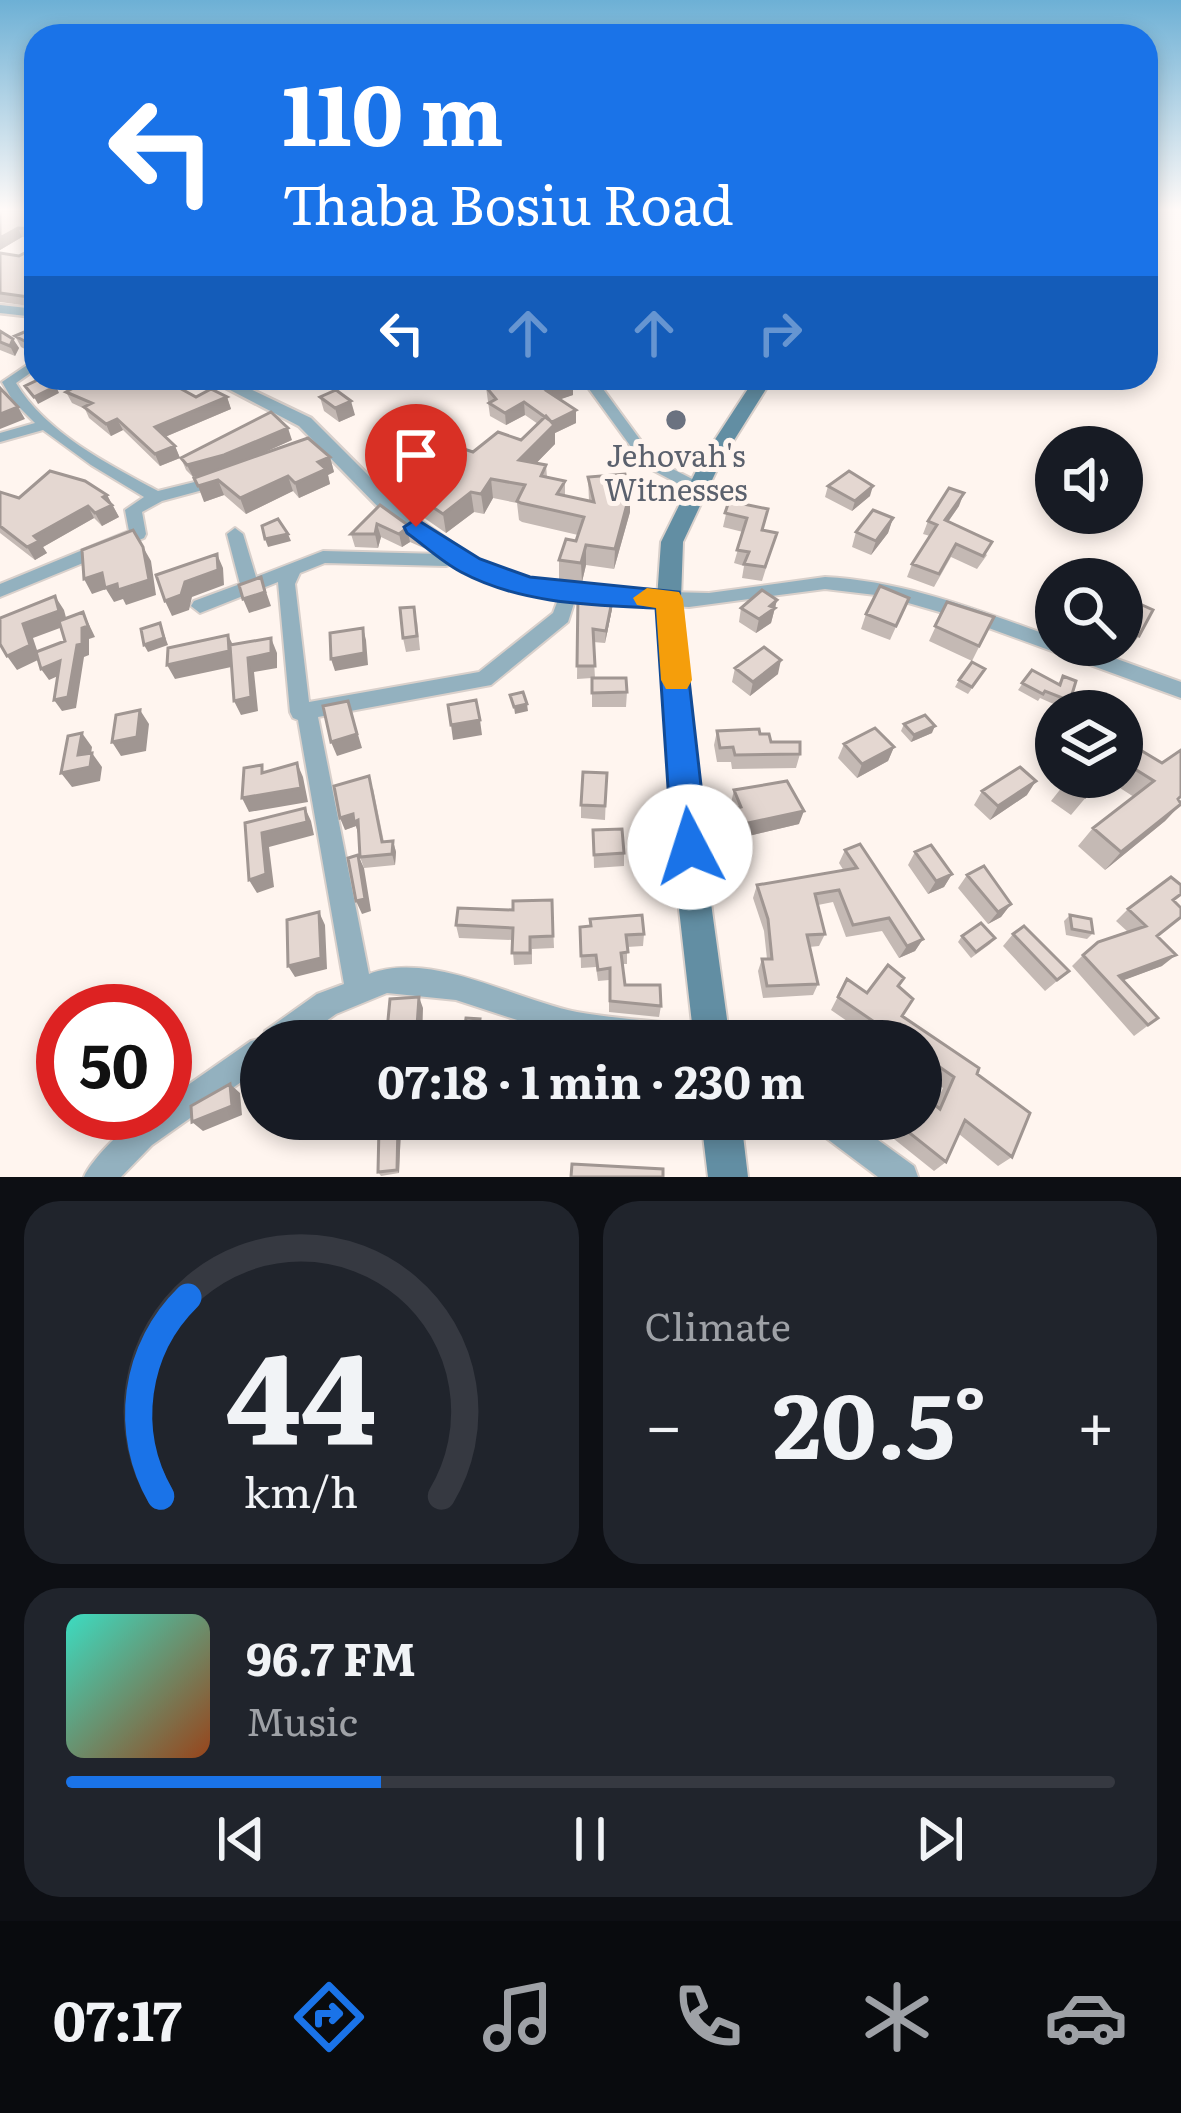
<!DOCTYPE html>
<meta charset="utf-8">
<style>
body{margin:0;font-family:Literata,serif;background:#20242c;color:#f1f3f6;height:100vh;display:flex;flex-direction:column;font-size:45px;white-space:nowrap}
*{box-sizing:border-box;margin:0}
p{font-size:39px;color:#9ea1a6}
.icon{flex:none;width:66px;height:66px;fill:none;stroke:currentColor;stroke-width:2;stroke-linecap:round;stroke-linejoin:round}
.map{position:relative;height:1177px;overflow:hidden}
.panel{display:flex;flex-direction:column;gap:24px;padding:24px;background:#0d0f14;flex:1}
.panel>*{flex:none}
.guide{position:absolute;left:24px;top:24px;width:1134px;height:366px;border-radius:36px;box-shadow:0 6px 18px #0003;background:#1a73e8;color:#fff;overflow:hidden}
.controls{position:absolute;left:1035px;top:426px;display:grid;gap:24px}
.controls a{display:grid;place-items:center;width:108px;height:108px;border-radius:50%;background:#171b24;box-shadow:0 6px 18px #0003;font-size:60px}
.speed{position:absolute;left:36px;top:984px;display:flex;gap:24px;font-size:60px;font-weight:700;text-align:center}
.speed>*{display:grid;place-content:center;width:156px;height:156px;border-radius:50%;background:#171b24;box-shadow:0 6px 18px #0003;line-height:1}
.speed .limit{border:18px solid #d22;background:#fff;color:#111}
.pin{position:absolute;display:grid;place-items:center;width:102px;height:102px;color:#fff;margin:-123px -51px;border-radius:50% 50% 50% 0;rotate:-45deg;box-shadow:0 0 12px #0007}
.pin .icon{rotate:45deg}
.me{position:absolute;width:132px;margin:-66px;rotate:355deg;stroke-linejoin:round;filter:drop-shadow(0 0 9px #0008)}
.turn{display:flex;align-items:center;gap:42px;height:252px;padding:0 60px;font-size:54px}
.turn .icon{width:156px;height:156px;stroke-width:2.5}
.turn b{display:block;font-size:84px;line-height:102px}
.lanes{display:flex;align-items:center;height:114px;padding:0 60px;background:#0003;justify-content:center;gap:60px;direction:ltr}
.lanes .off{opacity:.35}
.big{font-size:90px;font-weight:700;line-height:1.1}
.panel .card{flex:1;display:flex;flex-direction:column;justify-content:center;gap:18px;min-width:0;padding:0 42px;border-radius:36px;background:#20242c}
.panel .dial{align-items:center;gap:0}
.dial svg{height:312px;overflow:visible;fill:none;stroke:#363941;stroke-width:7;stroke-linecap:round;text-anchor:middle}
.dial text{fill:#f1f3f6;stroke:none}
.song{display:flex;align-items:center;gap:36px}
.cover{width:144px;height:144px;border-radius:18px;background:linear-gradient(135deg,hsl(170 70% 55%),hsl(20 70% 35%))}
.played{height:12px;border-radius:6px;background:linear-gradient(90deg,#1a73e8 30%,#363941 30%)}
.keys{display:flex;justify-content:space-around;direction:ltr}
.heat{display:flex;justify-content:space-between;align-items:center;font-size:66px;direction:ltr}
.panel .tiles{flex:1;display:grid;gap:24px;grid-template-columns:1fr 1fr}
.card:last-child{grid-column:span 2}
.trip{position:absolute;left:240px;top:1020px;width:702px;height:120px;border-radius:60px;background:#171b24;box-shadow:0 6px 18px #0003;font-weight:700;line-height:120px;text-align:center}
.menu{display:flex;height:192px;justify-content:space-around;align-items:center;background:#090b0e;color:#9ea1a6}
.menu .icon{width:84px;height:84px}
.menu .current{color:#1a73e8}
.menu b{font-size:54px;color:#f1f3f6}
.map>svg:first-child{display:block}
</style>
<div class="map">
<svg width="1181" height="1177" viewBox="0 0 1181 1177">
<rect width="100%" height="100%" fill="#fff5ef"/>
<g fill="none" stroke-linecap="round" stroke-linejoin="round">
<defs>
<path id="minor" d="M36,359V369L16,383C46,433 108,464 158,491L219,476L227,481L225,484L162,501L142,512L146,534L144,538L0,597V584L129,531L125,510L144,497L91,465L43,430L0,442V433L35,423L13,401L2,382Z
M581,378H595L655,460L704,485L706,488L704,491H692L645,466Z
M235,528L243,534L256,577L323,551L442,554L453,548L462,554L452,564L446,566L325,563L300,573L295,584L309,702L479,672L553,613L562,589L568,588L577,594L568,622L491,685L318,717L369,974C431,950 515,1000 577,1012C622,1020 670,1022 716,1027L726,1031L730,1041L575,1039L456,1000L387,993L336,1014L298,1041H261V1068L152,1145L121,1177H84C91,1160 128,1122 146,1115C151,1112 159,1113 165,1113V1101L251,1041L263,1038L265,1031L317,994L344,984L298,720L293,718L290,712L278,582L200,613L191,606L194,601L240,584L227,534Z
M825,577C906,581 980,611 1056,638V645H1078L1181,682V698L964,619L884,596L825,589L689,607L669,606L660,599L669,592L709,593Z
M809,1119H849L914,1166L918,1177H878L814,1129Z"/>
<path id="tertiary" d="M0,305L36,309V317L0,313Z
M207,378H227L311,418L399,506L478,561L529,579L568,586L669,591L680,599L669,607L568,602L519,591L464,571L385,514L299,426Z"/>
<path id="secondary" d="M755,378H773L721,461L683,542L681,599L707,874L730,1041H694L675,874L657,599L661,542L701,461Z
M701,1119H741L748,1177H708Z"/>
</defs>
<!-- minor casing -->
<use href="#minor" stroke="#d9d0cb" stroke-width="4"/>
<!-- tertiary casing -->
<use href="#tertiary" stroke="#d9d0cb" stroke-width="5"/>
<!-- secondary casing -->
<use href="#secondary" stroke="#d9d0cb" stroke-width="4"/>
<!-- minor -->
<use href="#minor" fill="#93b1bf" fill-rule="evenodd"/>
<!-- tertiary -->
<use href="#tertiary" fill="#93b1bf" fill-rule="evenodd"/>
<!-- secondary -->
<use href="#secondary" fill="#628ea3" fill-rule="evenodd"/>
</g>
<!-- wall -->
<path fill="#c4b9b4" d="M0,210H36V238L22,237L0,250Z
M36,247V307L0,302V253L19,256Z
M36,327V355L21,347L15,336Z
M0,331L13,339L19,348L15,356L0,350Z
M92,378H175L178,385L176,386L196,397H227L231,409L165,437L175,446L180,458L160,466L123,430L111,436L89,418L85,409L72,403L66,392Z
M1054,378H1104L1101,384L1069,390Z
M573,383V395L560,399L576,410V423L555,433V444L536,463L546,465L547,477L565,481V496L589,501L588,477L630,512L614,569L586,565L582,582L559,580V560L576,541L578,535L522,522L519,520L517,503L493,498L484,514L474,512L446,533L404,504L400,485L423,469L418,466L415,447L457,453L473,452L521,440L538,424L525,415L506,425L490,416L486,387Z
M320,397L355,415L339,422L324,411Z
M292,440L251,458L330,457L334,472L328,475L330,484L299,498L293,491L246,514L224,495L204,502L205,474L193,477L186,470L181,458Z
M828,486L870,496L852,511L825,497Z
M0,492L19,498L107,495L119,517L102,526L94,518L43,547L47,553L35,560L0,533Z
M729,501L763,530L777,533L762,581L742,578L744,566L734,563L743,532L723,527Z
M380,505L423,536L426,549L410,542L402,547L381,537L378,548L355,547L351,534Z
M959,506L948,522L987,555L977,569L951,557L934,587L907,577L912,564L930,536L923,534L928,521Z
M893,518L888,533L871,555L852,547L856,532Z
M578,594L613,596L612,609L605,643L593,642L595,678L627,692L626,707H592V678L577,679Z
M909,598L890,640L861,629L866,614Z
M777,600L771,623L756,633L739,622L741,608Z
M947,602L994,617L972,661L929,641Z
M1122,615L1139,636L1128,650L1118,645H1122Z
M417,621L420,650L406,652L403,638Z
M735,668L778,674L750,696L732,682Z
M985,669L968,694L955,687L959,680Z
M1032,670L1058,684L1063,676L1070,701L1065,709L1040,698L1038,701L1018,690Z
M904,724L932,733L911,742L901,731Z
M717,731L760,734L771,742L800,754L796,768L732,769L731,762H717L714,745Z
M1122,739L1181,804L1165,821L1105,870L1078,846L1093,828L1134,797L1103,777L1071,815L1051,801L1070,777H1122Z
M844,744L894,747L888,761L857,778L838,758Z
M607,773L605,820L581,818V805Z
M373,788L384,842L393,841L396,852L395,865L364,868L360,857L358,833L356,826L345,830Z
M734,790L799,824L736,839L730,822L733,809L731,803Z
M982,791L1027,795L990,820L974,805Z
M593,830L624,853V866L594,868Z
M845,850L923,939L915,951L899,958L882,931L846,937L833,902L818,905L825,934L819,946L809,947L818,984L813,995L763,998L758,971L762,959H767L764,931L753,898L757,885L844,871L839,863Z
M915,852L952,874L944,887L928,894L908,865Z
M967,875L1011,904L1001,917L988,924L958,888Z
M1181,895L1174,901L1158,936L1162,966L1123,980L1158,1018L1134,1036L1072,966L1083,955L1128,932L1116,921L1128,909Z
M552,900L554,948L532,949V964L514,965L512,940L459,938L456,925Z
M1070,915L1093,933L1087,939L1066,935L1064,921Z
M580,927L644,934L643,946L627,947V964H622L625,985L661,1006L659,1017L609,1012V980L598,981L596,967L581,968Z
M1013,934L1069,971L1045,991L1003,946Z
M962,936L995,938L990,944L971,958L958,942Z
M847,979L867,993L898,986L902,1016L977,1074L1012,1157L998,1166L959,1134L946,1162L934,1171L869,1119H921L935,1105L943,1088L921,1073V1041H876L831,1010Z
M398,1124L401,1128L399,1173L381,1176L378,1172Z"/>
<!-- shaded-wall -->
<path fill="#a09692" d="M18,228L22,237L0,250V238Z
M13,339L19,348L15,356L10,346Z
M164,378H175L178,385L167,390Z
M1098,378H1104L1101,384L1069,390L1072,383Z
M573,383V395L547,404V391Z
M56,386L59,393L38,404L34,397Z
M227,397L231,409L160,439L155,427Z
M351,401L355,415L339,422L335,408Z
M524,402L525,415L506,425L505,413Z
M18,407L25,419L0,429V414Z
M576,410V423L555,433V444L521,479L519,460L552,422Z
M117,419L123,430L111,436L106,424Z
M288,428L292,440L229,468L193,477L187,465Z
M175,446L180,458L160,466L155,454Z
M330,457L334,472L328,475L330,484L299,498L295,483L318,462Z
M288,476L293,491L246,514L240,498Z
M491,479L493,498L484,514L481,494Z
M218,480L224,495L204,502L198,486Z
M873,486L870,496L852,511L855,501Z
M471,492L474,512L446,533L443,514Z
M630,493V512L614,569L615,549Z
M964,493L959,506L940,533L945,520Z
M107,495L119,517L102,526L95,513L103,497Z
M88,506L94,518L43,547L47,553L35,560L27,547L34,536Z
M893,518L888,533L871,555L876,541Z
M377,524L381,537L378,548L375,534Z
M407,528L410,542L402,547L399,534Z
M288,534L291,541L268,547L265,539Z
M586,545V565L582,582L581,563Z
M143,547L151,561L156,595L126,605L123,599L114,602L106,589L92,594L84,579L102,573Z
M217,554L223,568L224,585L192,597L189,610L172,616L165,601Z
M261,577L271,606L249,613L243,599Z
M55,596L64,610L68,625L33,638L40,659L17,670L7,656L23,624Z
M613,596L612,609L605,643L606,631Z
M777,600L771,623L756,633L759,619Z
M83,612L95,637L89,639V655L84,657L76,708L62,711L54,700Z
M160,623L168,645L148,652L144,645Z
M363,628L366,640L368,665L335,671L331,659Z
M228,635L235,649L236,666L175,679L167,665Z
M271,638L277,653V668L254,672L258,711L241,715L234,701L248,658Z
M781,660L778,674L750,696L753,682Z
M60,661L67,672L49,680L41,669Z
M348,701L362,748L337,756L331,742Z
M527,704L528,711L515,714L514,707Z
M140,710L149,724L146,751L121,756L112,742Z
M480,720L482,735L453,740L451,725Z
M935,726L932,733L911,742L914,735Z
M82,733L92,747L89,768L92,753L102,767L100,781L72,787L61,773L78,755Z
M894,747L888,761L857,778L862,764Z
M297,763L303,777L308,802L249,812L242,798Z
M1036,781L1027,795L990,820L998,806Z
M1181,804L1165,821L1105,870L1121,852Z
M305,808L311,821L314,835L269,847L274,887L257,893L249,880L262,833Z
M804,811L799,824L736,839L739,825Z
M353,814L358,820V833L356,826L345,830L340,818Z
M393,841L396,852L395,865L392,854Z
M358,855L364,868L371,911L362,914L356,901Z
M952,874L944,887L928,894L936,881Z
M1011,904L1001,917L988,924L998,912Z
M319,912L325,925L327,969L295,977L288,966Z
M923,939L915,951L899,958L907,946Z
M1176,955L1162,966L1111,985L1119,976Z
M419,997L423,1008L422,1041H416Z
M230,1084L240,1093L242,1115L203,1131L192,1122Z
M398,1124L401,1128L399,1173L397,1170Z"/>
<!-- building -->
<path fill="#e4d7d1" stroke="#a09692" stroke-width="3" d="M0,210H36V229L18,228L0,238Z
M36,247V298L0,293V253L19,256Z
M36,327V347L15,336Z
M0,331L13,339L10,346L0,342Z
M42,378L56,386L34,397L25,386Z
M92,378H164L163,379L196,397L211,389L227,397L155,427L175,446L155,454L117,419L106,424L84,407L92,403L66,392Z
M511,378H568L573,383L547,391L576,410L552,422L524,402L505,413L489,403L496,399L486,387Z
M1066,378H1098L1072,383Z
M0,388L18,407L0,414Z
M336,390L351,401L335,408L320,397Z
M271,412L288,428L224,455L187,465L181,458Z
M546,416L554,425L519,460L546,465L541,476L565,481L557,494L594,502L588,477L625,474L630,493L615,549L586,545L581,563L559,560L566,539L576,541L584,517L521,503L517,501L525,485L491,479L481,494L471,492L443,514L400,485L437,459L415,447L417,442L457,453L461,448L473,452L498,432L521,440Z
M308,438L330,457L318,462L326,469L295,483L288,476L240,498L218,480L198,486L194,478Z
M50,471L85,481L107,495L103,497L112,505L95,513L88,506L34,536L39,541L27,547L0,526V492L19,498Z
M849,471L873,486L855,501L828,486Z
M949,488L964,493L945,520L992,542L983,556L956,544L939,574L912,564L937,525L928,521Z
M729,501L768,509L762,530L777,533L765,567L744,564L749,552L737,550L747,518L725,513Z
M380,505L423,536L407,528L399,534L377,524L375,534H351Z
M873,510L893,518L876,541L856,532Z
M278,519L288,534L265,539L262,526Z
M133,530L143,547L149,580L118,590L117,584L105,588L102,573L84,579L82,550Z
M217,554L218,570L185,582L181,595L165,601L156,575Z
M261,577L265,592L243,599L239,585Z
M880,586L909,598L896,626L866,614Z
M762,590L777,600L770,606L775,608L759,619L741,608Z
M578,594L613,596L606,631L593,629L595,666H577Z
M55,596L59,611L23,624L30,645L7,656L0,644V618Z
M1131,600L1153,610L1139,636L1122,628V616Z
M947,602L994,617L979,646L935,626Z
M414,607L417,636L403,638L400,608Z
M83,612L88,626L82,628V644L77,645L68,697L54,700L60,661L41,669L36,652L65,641L59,621Z
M160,623L164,638L144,645L141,629Z
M363,628L364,653L331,659L330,633Z
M228,635L229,651L167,665L168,648Z
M271,638V653L248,658L251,697L234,701L230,645Z
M764,647L781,660L753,682L735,668Z
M972,662L985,669L972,687L959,680Z
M1032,670L1060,685L1063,676L1076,681L1070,701L1045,691L1043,694L1022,683Z
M592,678H626L627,692L592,693Z
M523,692L527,704L514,707L510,695Z
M476,700L480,720L451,725L448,705Z
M348,701L357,734L331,742L323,706Z
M140,710L137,737L112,742L116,715Z
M925,715L935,726L914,735L904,724Z
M875,728L894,747L862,764L844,744Z
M759,729L760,734H769L771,742H800V754L735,755L733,747L720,748L717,731Z
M82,733L78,755L92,753L90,767L61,773L68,736Z
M1122,739L1162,763L1181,750V796L1178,799L1181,804L1121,852L1093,828L1154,781L1122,761Z
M297,763L301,788L242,798L244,768L262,765V773Z
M1020,767L1036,781L998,806L982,791Z
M583,772L607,773L605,806L581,805Z
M369,776L382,842L393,841L392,854L360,857L358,820L354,822L353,814L340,818L334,786Z
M1070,777H1102L1085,797L1065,783Z
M787,781L804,811L739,825L733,809L741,807L734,790Z
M305,808L307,822L262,833L266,874L249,880L245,823Z
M622,829L624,853L594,855L593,830Z
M860,844L923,939L907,946L889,918L853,925L839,890L815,894L825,934L807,935L818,984L767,986L762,959H772L768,919L757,885L857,868L845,850Z
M931,845L952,874L936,881L915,852Z
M358,855L365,899L356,901L348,858Z
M984,866L1011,904L998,912L967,875Z
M1171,877L1181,885V894L1173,900L1181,908V917L1157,936L1176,955L1119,976L1158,1018L1148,1025L1083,955L1098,942L1146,926L1128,909Z
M552,900L553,936L530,937V953H512L513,928L456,925L458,908L513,910V901Z
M319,912L321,958L288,966L287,920Z
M642,915L644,934L626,935L628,952L621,953L625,985H660L661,1006L610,1001V968L598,970L596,955L581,956L580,927L591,926L590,919Z
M1070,915L1091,919L1093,933L1072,929Z
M981,923L995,938L976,952L962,936Z
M1024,926L1069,971L1057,980L1013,934Z
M888,965L904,978L898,986L913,999L902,1016L979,1068L977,1074L1030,1113L1012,1157L965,1120L946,1162L892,1119H921V1094L940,1109L954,1077L921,1054V1041H902L838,997L847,979L867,993Z
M419,997L416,1041H386L390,999Z
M466,1018L480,1019L477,1041H463Z
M810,1030L822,1039L821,1041H804Z
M230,1084L232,1106L192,1122L191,1106Z
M398,1124L397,1170L378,1172L379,1127Z
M572,1164L663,1169V1177H571Z"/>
<!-- sky -->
<linearGradient id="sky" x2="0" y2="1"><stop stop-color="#6db0d5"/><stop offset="0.56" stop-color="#fffaf8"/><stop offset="1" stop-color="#fffaf8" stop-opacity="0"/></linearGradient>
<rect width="1181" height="374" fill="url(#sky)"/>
<!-- route -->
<path fill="#1a73e8" stroke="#114b97" stroke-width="3" d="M416,519L480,559L530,577L679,592L708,847L703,859L690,864L678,859L672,847L656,608C591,605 521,604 461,572C442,562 425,546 407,533L404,527Z"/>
<!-- slow -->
<path fill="#f59e0b" d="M647,588L679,592L683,599L692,680L687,689H666L661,680L656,608L637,605L633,598Z"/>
<!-- markers -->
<circle fill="#6b7280" stroke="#fff5ef" stroke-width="4.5" cx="676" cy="420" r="12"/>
<g text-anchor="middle" stroke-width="10" stroke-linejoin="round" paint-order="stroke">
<!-- worship labels -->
<g font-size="30" fill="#5b616d" stroke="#fff5ef">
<text x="676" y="467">Jehovah's<tspan x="676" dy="34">Witnesses</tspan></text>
</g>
</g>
</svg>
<div class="controls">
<a><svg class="icon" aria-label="sound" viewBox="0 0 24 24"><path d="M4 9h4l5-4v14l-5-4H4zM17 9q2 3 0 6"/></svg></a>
<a><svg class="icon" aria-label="search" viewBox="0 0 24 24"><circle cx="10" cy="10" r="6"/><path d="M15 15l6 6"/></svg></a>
<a><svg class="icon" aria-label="layers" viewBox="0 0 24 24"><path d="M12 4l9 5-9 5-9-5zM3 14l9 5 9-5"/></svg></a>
</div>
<div class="speed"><div class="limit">50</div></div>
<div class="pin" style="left:416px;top:527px;background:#d93025"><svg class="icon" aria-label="arrive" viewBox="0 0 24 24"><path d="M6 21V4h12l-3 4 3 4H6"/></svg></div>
<svg class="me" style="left:690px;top:847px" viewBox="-20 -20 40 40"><circle r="19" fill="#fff"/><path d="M0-13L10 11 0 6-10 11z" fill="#1a73e8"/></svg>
<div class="trip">07:18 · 1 min · 230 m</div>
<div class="guide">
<div class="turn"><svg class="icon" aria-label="left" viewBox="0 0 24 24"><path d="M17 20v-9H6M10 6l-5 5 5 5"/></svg><div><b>110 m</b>Thaba Bosiu Road</div></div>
<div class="lanes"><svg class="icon" aria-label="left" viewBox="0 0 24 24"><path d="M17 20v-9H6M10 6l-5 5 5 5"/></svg><svg class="icon off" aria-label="ahead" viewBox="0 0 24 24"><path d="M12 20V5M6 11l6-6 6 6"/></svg><svg class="icon off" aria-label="ahead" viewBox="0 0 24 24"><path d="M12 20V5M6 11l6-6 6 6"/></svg><svg class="icon off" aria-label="right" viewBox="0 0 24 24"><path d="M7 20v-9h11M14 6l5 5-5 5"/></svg></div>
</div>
</div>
<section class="panel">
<div class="tiles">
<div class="card dial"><svg viewBox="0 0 100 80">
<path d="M14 69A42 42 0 1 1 86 69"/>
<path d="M14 69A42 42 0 0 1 21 18" stroke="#1a73e8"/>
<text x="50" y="56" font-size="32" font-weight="700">44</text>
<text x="50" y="72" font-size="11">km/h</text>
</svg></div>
<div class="card"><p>Climate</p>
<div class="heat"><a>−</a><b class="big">20.5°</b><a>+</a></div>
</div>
<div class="card">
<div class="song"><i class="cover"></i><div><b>96.7 FM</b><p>Music</p></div></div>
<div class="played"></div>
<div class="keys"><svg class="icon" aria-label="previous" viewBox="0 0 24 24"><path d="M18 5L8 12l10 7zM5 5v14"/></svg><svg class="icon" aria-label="pause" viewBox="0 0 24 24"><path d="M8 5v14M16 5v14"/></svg><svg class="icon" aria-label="next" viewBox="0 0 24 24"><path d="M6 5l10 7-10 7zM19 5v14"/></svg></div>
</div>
</div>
</section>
<nav class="menu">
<b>07:17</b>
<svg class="icon current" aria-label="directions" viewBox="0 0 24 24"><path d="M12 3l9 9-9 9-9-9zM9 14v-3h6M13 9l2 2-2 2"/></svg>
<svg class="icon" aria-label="music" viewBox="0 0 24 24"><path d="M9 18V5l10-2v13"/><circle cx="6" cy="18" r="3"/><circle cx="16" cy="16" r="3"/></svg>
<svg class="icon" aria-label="phone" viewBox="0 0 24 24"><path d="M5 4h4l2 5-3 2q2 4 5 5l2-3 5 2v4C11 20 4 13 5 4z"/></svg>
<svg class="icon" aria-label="climate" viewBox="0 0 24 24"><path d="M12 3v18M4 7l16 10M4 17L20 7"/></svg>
<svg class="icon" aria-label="car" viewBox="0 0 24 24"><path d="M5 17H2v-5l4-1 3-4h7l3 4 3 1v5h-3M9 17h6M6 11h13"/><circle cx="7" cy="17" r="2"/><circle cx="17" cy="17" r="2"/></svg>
</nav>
